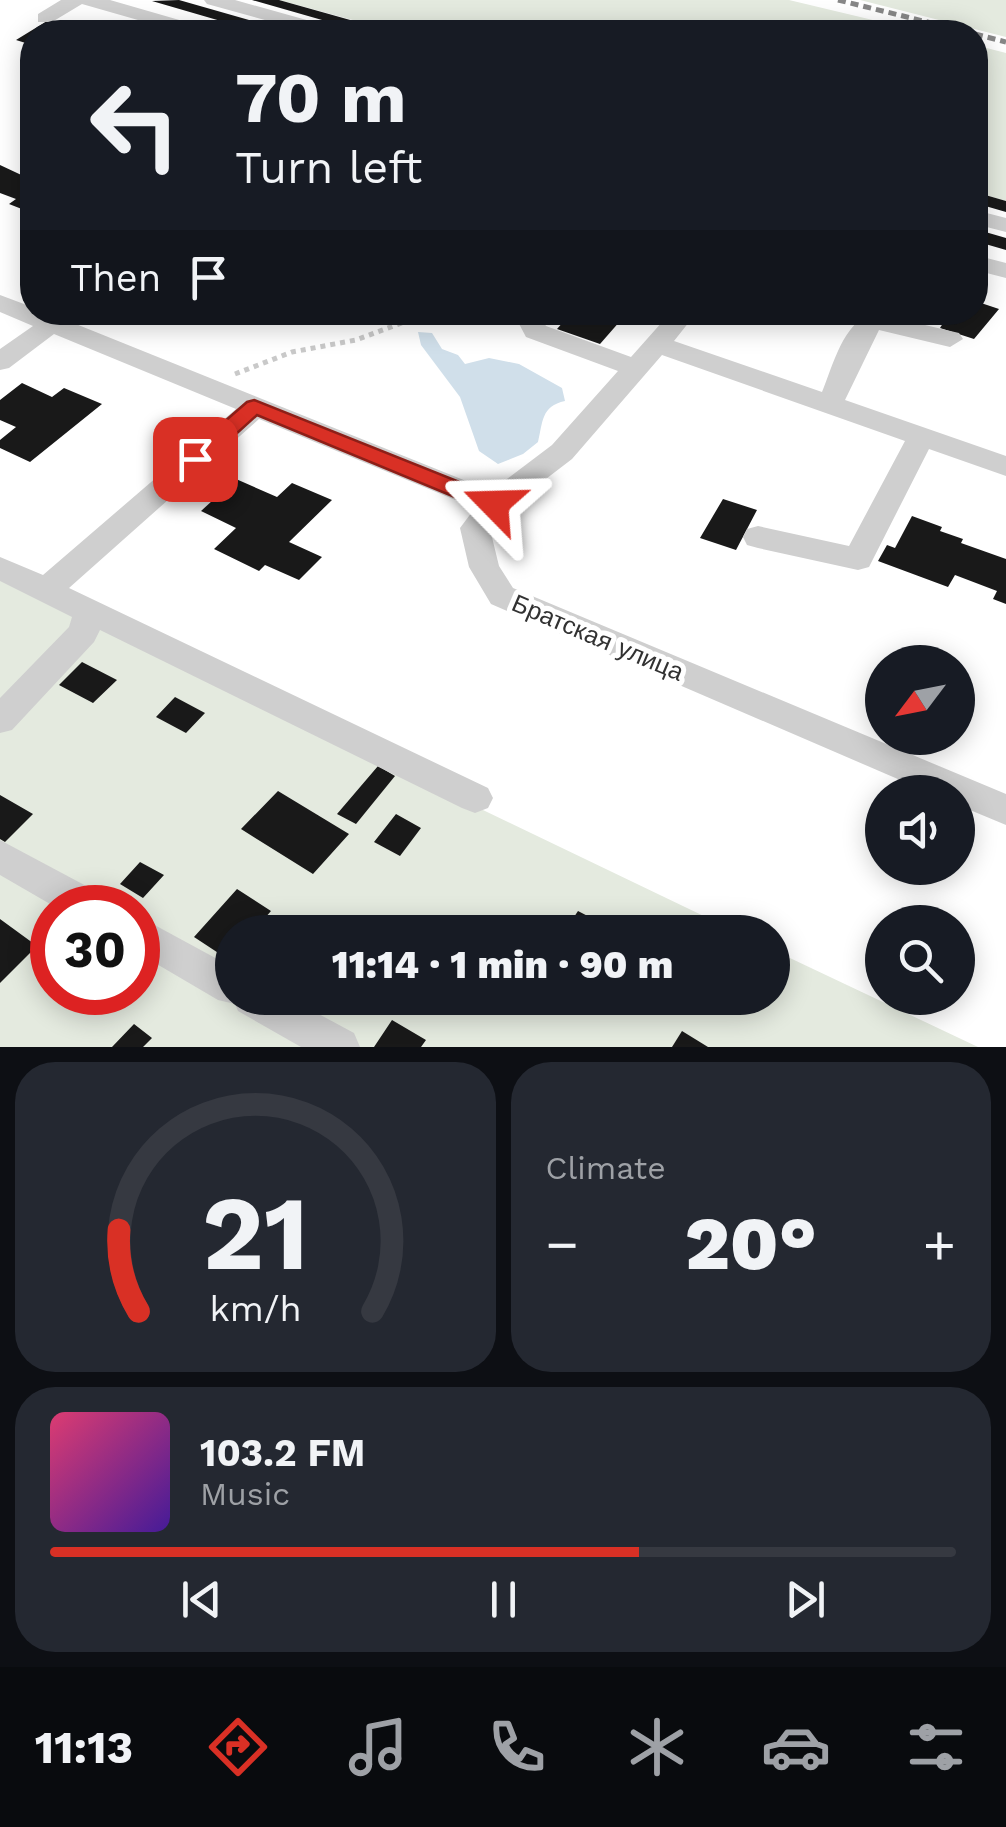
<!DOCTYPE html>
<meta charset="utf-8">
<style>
body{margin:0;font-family:"Work Sans",sans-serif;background:#242831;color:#f1f3f6;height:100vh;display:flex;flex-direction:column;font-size:38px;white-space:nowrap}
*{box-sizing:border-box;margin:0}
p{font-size:32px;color:#9ea1a6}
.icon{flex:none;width:55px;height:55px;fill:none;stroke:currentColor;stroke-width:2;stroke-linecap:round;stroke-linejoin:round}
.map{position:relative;height:1047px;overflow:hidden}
.sheet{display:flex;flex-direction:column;gap:15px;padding:15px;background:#0d0f14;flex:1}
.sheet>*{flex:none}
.guide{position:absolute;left:20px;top:20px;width:968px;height:305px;border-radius:40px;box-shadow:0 5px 25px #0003;background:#171b24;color:#f1f3f6;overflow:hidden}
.needle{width:65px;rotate:238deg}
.tools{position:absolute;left:865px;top:645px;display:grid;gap:20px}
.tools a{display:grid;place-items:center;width:110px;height:110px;border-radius:50%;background:#171b24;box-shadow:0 5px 25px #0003;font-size:50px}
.speed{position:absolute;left:30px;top:885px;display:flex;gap:20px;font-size:50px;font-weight:700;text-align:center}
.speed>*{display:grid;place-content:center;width:130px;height:130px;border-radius:50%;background:#171b24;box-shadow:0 5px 25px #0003;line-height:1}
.speed .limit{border:15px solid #d22;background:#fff;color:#111}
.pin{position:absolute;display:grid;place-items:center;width:85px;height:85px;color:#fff;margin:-42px;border-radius:20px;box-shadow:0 5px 15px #0006}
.me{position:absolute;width:110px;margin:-55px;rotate:292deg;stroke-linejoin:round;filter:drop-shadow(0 0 8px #0008)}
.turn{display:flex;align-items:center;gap:35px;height:210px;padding:0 50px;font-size:45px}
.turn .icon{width:130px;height:130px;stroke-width:2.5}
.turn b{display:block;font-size:70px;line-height:85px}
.then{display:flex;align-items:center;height:95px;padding:0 50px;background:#0003;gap:20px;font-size:38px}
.big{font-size:75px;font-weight:800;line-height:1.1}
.sheet .card{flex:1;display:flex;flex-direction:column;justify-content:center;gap:15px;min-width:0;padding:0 35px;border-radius:40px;background:#242831}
.sheet .dial{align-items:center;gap:0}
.dial svg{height:260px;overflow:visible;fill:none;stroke:#363941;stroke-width:7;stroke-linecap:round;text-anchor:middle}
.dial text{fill:#f1f3f6;stroke:none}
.song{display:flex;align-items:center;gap:30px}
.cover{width:120px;height:120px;border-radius:15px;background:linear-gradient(135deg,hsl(340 70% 55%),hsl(260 70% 35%))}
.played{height:10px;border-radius:5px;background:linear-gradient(90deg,#d93025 65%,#363941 65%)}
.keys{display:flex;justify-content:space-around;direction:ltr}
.heat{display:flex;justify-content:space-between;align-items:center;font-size:55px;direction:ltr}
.sheet .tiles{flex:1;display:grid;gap:15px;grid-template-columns:1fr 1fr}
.card:last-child{grid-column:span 2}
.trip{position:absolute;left:215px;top:915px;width:575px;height:100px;border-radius:50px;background:#171b24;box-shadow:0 5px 25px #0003;font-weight:800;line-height:100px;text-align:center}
.tabs{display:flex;height:160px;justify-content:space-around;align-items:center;background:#090b0e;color:#9ea1a6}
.tabs .icon{width:70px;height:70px}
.tabs .selected{color:#d93025}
.tabs b{font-size:45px;color:#f1f3f6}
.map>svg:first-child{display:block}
</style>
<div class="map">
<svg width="1006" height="1047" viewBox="0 0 1006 1047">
<rect width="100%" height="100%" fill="#fff"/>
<!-- green -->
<path fill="#e4eadf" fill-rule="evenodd" d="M279,0H789L923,32H397Z
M860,0H1006V37Z
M975,45L1006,53V201L975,192Z
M0,578L737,932H232V998H772L773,950L978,1047H0ZM52,908H138V992H52Z"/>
<!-- water -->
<path fill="#d0dfea" d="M418,332L432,333L442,349L458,355L465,364L489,358L519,364L562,388L565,401C541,406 543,422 538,442L523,454L498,464L479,451L460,397L421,345Z"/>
<!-- building -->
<path fill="#191919" d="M179,0L288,31V32H259L152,1Z
M252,0H279L393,32H364Z
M47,21L83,32H32V45L16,40Z
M0,165L32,180V213L9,204L16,199L0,193Z
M975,192L1006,201V212L975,203Z
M975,229L1006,238V250L975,241Z
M975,301L999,309L974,339L940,328L945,320L925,313L975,312Z
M572,312H628L600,344L557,329Z
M22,383L52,397L64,388L102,404L30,462L0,448V440L16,427L0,420V400Z
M236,479L277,497L292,483L332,500L289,542L322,557L299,580L265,565L259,571L214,549L236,528L201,511Z
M723,499L757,510L736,550L700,538Z
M912,516L942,527L940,531L963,539L961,543L1006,559V604L993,599L997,591L955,575L948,587L878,561L887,545L895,548Z
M82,662L117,680L93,703L59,685Z
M175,697L205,713L186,733L156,717Z
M378,766L395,776L356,824L337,814Z
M278,791L349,834L313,874L241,829Z
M0,795L33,814L5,842L0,839Z
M396,814L421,828L400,856L374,842Z
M140,862L164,875L143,898L120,884Z
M237,889L271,911L253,932H232L229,960L194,937Z
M578,911L603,924L598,932H564Z
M0,919L37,946L0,983Z
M392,1020L426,1040L421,1047H374Z
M134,1024L152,1038L143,1047H112Z
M682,1031L708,1047H672Z"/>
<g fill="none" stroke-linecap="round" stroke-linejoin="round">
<!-- path -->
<path stroke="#c9c9c9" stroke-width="5" stroke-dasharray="5 5" stroke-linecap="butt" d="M235,374L292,352L356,340L431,312"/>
<!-- minor -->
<path fill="#cfcfcf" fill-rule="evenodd" d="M61,0H110L207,28L210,32H180L82,4L52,22H38V14Z
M204,0H235L335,28L338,32H308L207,4Z
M975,210L1006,218V232L975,224Z
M975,255L1006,263V278L975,270Z
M0,295L32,307V312H46L491,491L552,445L618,371L526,337L517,320L523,312H550L543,321L546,326L631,357L671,312H697L674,341L822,392C833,366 843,321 874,313L959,333L963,339L950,347L879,330L845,400L1006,456V476L929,449L869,567L858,570L758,548L747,545L743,537L747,529L758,526L849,546L905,441L662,355L572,459L504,511L490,529L499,566L513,588L1006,794V825L958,805V792H928L491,604L469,567L460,528L475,508L259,419L69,588L488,788L493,798L488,808L475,813L462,808L100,630L94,642L12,730L0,733V698L69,627L72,617L0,581V557L43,575L236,409L54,334L9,368L0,370V349L33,326L0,312Z
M0,840L105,896L111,908H57L0,875Z
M138,916L232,967V998H289L354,1033L360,1047H301L238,1011L235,1004L218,1000L138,953Z"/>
<!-- rail -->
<path stroke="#878787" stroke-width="5" stroke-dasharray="8 5" stroke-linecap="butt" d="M838,0L968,32
M975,34L1006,42"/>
</g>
<!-- route -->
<path fill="#d93025" stroke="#8d1f18" stroke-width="2.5" d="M254,400L502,499L505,504L502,510H486L257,415L203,464H187L184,459L187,454L247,402Z"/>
<g text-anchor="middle" stroke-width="10" stroke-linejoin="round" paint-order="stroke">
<!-- street labels -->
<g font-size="25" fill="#323232" stroke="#fff">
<text transform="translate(598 637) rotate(23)" y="9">Братская улица</text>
</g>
</g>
</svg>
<div class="tools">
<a><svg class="needle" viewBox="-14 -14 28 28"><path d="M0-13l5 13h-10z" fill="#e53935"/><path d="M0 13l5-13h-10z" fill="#9ea1a6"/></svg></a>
<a><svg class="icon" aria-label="sound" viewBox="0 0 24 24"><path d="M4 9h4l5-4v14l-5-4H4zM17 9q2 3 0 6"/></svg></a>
<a><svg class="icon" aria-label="search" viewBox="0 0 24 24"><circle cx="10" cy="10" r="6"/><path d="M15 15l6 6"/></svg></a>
</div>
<div class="speed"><div class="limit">30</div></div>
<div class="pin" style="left:195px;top:459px;background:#d93025"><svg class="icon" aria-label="arrive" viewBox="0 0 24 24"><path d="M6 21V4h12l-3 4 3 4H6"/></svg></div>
<svg class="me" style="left:494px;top:504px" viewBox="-20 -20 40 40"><path d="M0-17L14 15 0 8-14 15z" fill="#d93025" stroke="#fff" stroke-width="4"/></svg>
<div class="trip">11:14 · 1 min · 90 m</div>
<div class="guide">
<div class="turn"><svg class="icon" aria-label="left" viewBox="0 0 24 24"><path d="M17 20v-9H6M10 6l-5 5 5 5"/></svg><div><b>70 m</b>Turn left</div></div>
<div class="then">Then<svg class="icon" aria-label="arrive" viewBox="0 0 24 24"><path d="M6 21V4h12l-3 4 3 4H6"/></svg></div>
</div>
</div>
<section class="sheet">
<div class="tiles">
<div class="card dial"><svg viewBox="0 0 100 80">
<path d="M14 69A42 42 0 1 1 86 69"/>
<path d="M14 69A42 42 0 0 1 8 44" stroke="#d93025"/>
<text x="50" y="56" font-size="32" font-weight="700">21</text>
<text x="50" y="72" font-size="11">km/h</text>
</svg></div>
<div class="card"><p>Climate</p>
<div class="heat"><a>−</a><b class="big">20°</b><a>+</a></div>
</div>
<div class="card">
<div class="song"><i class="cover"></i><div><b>103.2 FM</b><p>Music</p></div></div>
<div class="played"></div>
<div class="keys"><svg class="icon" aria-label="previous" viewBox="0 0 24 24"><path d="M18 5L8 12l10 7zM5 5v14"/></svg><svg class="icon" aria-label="pause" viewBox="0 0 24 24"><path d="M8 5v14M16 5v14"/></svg><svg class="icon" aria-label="next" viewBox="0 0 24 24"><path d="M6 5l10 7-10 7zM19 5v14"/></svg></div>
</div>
</div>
</section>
<nav class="tabs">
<b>11:13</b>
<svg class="icon selected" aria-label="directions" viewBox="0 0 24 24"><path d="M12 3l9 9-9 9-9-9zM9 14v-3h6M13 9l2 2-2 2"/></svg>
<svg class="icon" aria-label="music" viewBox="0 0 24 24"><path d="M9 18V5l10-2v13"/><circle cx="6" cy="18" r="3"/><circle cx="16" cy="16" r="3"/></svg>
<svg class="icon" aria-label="phone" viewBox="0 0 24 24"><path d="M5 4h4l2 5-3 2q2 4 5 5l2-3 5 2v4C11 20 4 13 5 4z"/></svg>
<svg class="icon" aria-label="climate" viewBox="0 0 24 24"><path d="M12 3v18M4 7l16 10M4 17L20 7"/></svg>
<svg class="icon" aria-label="car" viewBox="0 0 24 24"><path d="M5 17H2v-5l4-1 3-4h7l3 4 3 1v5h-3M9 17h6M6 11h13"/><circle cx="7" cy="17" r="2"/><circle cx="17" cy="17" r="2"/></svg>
<svg class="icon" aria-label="filters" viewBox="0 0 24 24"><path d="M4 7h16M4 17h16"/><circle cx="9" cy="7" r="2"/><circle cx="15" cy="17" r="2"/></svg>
</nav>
